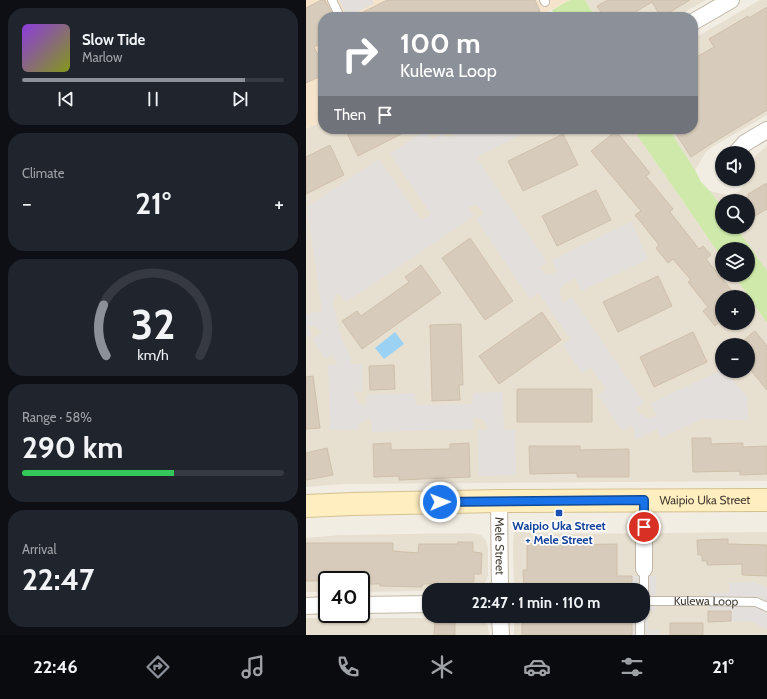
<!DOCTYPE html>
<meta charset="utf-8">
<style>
body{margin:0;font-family:Cabin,sans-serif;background:#20242c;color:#f1f3f6;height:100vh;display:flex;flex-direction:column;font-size:15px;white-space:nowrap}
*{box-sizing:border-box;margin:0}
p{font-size:13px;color:#9ea1a6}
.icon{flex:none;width:22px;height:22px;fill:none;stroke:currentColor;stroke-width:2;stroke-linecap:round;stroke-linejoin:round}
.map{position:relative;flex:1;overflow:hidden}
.sheet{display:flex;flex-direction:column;gap:8px;padding:8px;background:#0d0f14;width:306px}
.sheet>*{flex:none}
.top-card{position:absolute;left:12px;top:12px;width:380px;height:122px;border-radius:16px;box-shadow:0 1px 3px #0004;background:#8c9099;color:#fff;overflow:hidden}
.controls{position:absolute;left:409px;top:146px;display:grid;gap:8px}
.controls a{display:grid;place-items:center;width:40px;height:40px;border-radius:50%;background:#171b24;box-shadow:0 1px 3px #0004;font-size:20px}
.speed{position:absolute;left:12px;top:571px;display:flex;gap:8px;font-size:20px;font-weight:700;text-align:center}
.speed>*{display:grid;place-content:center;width:52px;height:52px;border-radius:50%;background:#171b24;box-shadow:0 1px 3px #0004;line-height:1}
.speed .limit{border:2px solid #111;border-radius:6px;background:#fff;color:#111}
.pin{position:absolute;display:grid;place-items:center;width:34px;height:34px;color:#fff;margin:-17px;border:2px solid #fff;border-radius:50%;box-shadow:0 1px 4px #0007}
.me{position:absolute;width:44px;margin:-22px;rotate:89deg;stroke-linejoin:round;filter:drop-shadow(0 0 3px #0008)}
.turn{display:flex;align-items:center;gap:14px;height:84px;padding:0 16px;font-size:18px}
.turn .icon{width:52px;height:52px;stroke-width:2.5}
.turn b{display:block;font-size:28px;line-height:34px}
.then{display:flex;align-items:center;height:38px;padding:0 16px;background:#0003;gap:8px;font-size:15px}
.big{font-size:30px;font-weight:800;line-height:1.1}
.sheet .card{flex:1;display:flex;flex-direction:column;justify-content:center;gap:6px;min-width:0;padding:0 14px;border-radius:16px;background:#20242c}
.sheet .dial{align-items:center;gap:0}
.dial svg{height:104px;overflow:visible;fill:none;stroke:#363941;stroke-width:7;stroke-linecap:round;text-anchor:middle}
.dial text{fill:#f1f3f6;stroke:none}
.song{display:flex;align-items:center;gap:12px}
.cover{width:48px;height:48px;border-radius:6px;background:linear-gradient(135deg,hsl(270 70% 55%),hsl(70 70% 35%))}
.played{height:4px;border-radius:2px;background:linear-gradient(90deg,#8c9099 85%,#363941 85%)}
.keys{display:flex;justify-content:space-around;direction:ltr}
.heat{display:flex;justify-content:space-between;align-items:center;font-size:22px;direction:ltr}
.charge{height:6px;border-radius:3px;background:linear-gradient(90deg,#34c759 58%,#363941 0)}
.trip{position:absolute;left:116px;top:583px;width:228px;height:40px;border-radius:16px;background:#171b24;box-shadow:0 1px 3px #0004;font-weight:800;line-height:40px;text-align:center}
.tab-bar{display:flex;height:64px;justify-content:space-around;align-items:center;background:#090b0e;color:#9ea1a6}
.tab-bar .icon{width:28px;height:28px}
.tab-bar .on{color:#8c9099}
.tab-bar b{font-size:18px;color:#f1f3f6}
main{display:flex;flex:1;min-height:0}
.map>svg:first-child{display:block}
</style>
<main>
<section class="sheet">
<div class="card">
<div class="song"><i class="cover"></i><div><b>Slow Tide</b><p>Marlow</p></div></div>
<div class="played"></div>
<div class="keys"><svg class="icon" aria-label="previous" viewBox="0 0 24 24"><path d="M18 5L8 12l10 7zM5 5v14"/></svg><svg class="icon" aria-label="pause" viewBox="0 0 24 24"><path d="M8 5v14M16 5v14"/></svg><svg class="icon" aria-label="next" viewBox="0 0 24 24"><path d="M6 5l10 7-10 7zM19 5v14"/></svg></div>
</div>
<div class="card"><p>Climate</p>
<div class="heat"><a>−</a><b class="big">21°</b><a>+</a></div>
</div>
<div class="card dial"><svg viewBox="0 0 100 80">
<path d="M14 69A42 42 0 1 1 86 69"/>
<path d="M14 69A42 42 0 0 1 12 30" stroke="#8c9099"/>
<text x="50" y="56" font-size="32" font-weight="700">32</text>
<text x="50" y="72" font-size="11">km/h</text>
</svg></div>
<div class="card"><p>Range · 58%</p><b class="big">290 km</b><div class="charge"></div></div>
<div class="card"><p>Arrival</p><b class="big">22:47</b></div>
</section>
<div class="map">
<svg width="461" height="635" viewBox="0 0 461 635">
<rect width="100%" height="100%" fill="#f2ede3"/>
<!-- residential -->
<path fill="#e7dfd0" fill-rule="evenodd" d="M279,0H400L370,17H339L334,15L325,17H290Z
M454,0H461V115L406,147L400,152L389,170L363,129H387V39Z
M17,121V129H327L416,258V275H428L461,323V481L37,484L0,487V129ZM416,297H442V323H416ZM416,345H442V371H416Z
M461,146V271L430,227H442V201H416V207L404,191L421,195L432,192L438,185L445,174V165L450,155Z
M208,532L262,534L461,532V635H208V616H337V590H208L207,545Z
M166,533L175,535L180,540L182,548V576L179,583L174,587L166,590L55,592V580H21V592H0V538L34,535Z
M0,618H172L179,621L182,626L183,635H0Z"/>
<!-- commercial -->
<path fill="#f6e3cc" d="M0,0H264L231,17H17V121L0,129Z"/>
<!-- green -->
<path fill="#cee9a9" d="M264,0H279L290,17H250L246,10Z
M327,129H363L389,170L395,182L404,191L416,207V227H430L461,271V323L428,275H442V249H416V258Z"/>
<!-- parking -->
<path fill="#e2dfdc" d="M33,0H66L68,4L41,17Z
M146,129H227L170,157L241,262L234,268L240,274H245L251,271L246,260L325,222L342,259L275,291L269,278L259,283L254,290V296L257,303L266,297L338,403L330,408L332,413L342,418L351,416L345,403L416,370V371H419L441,397L442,420L396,419L355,438L351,429L329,440L328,429L326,425L316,431L292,395L300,389L285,367L276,373L257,345L264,339L233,293L224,299L170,219L178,214L174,208L170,205L166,206L162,208L168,216L40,302L33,293L28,297L27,303L35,337L45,358V364H56L57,391L48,392L50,398L52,402L55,404L61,405V395L109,393L110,405L166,404L167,393L197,392L198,430H209L210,475L173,476L172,430H181V424L177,420L173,418H167V429L66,432L65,419L59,420L55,422L53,425V429L24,430L22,365L31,364V362L27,355L19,359L7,339L16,333L11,327L3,326L5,336L0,337V314L16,311L1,207L73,159L115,220L125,214L84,154L120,130L126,139L135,134L141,137L149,136Z
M316,576H350L349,611H342V630H354V635H315V616H337V590H315Z
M449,582L461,588V629L444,621L402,622V593H423V583Z"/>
<!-- water -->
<path fill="#9bd2f3" d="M89,332L98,344L78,359L69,348Z"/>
<!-- building -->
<path fill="#d7cbbb" stroke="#cfc0ab" d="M15,0H19L28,17H17V42L8,47L17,65V75L0,83V8Z
M81,0H229L234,11L222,17H47Z
M302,0H384L356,17H355L346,2L321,17H298L291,6Z
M461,7V110L408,142L385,157L367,129H387V59L408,47L403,39L442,16L443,18Z
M39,129H105L52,156Z
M310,131L344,173L340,176L367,209L364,212L393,249L397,246L405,255L400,259L431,297H416V320L409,326L397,311L402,307L382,282L385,280L367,259L362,263L350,248L353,245L329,215L335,211L285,151Z
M257,134L272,165L217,191L202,161Z
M24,145L38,175L0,194V157Z
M461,183V209L442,220V194Z
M290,190L305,220L251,246L236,216Z
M164,238L207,301L179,320L136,258Z
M115,265L135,293L56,349L36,321L51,311L55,316L103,282L99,277Z
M352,276L366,306L312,332L297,302Z
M236,312L255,340L193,384L173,356Z
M155,324L157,385H153L154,400L126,401L124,325Z
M449,331L461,346V390L442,367V345H432Z
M387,332L401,362L348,387L334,357Z
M88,365L89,389L64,390L63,366Z
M7,376L14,428L0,429V377Z
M211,389H286V422H211Z
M386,438H405V444L437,443V447L461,446V474L434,475V471L387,472Z
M85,443V450L144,449V444L163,443L164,477L93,480V476L68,477L67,444Z
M223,446H274V450L323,449V477H271V473L224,474Z
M21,448L27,475L0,480V453Z
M422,539V544L461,545V576L436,575V564L401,565V561H396V555H392L391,540Z
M221,540H256V545L311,544V576H326V590H230V587H218L217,570H221Z
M152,542H167V552L176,553L175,574H168V582H147V584H117L116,587L74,586V584H55V580H21V581H0V543H87V551L112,553L113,544H152Z
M402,611H425V621L402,622Z
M233,616H326V635H216V621H233Z
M129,622L149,623V635H128Z
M364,623H397V635H364Z"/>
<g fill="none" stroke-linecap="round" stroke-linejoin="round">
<defs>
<g id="lane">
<path d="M26,0L34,17"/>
<path d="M238,0L239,2"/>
<path id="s1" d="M338,601H394L450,602L461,607"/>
<path d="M337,605L338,601V569"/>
<path d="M334,635V622L335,616"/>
</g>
<g id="street">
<path d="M387,22L425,0"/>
<path d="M430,153L439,143L461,130"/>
<path d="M338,500V569"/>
<path id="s2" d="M193,501L194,590"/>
<path d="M55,605L123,604"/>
<path d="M0,606L21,605"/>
<path d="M194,616L195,635"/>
</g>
<g id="secondary">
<path id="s3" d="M0,506L46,504L193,501L461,500"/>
</g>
</defs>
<!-- lane casing -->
<use href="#lane" stroke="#c1b7a8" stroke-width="10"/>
<!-- street casing -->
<use href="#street" stroke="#c1b7a8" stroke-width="18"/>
<!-- secondary casing -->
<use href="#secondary" stroke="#d4c190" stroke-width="24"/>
<!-- lane -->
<use href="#lane" stroke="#fff" stroke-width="8"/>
<!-- street -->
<use href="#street" stroke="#fff" stroke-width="16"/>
<!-- secondary -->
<use href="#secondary" stroke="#ffeec0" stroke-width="22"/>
</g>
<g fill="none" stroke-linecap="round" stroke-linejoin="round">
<defs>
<path id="route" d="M134,502L338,500V527"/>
</defs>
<!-- route casing -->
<use href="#route" stroke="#114b97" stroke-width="10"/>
<!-- route -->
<use href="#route" stroke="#1a73e8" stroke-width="7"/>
</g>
<!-- markers -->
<rect fill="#1a4fb4" stroke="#fff" stroke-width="1.5" x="249" y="509" width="8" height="8" rx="2"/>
<g text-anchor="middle" stroke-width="3.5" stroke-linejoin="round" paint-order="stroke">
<!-- street labels -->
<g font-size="12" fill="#443d33" stroke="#fff">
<text dy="4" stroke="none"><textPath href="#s3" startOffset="399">Waipio Uka Street</textPath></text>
<text dy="4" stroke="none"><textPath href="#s2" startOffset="45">Mele Street</textPath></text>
<text dy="4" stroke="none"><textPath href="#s1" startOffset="62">Kulewa Loop</textPath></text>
</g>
<!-- transit labels -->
<g font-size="12" font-weight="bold" fill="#164399" stroke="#fff">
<text x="253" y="530">Waipio Uka Street<tspan x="253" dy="14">+ Mele Street</tspan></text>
</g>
</g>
</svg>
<div class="controls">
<a><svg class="icon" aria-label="sound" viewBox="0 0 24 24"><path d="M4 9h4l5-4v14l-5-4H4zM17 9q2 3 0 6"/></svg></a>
<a><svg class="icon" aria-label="search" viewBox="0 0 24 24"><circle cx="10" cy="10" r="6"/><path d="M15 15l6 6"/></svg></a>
<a><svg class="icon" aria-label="layers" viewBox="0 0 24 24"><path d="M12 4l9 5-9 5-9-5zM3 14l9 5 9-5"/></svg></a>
<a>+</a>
<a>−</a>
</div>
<div class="speed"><div class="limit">40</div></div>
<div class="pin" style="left:338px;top:527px;background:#d93025"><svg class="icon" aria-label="arrive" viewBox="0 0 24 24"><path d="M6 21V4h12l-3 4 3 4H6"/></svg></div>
<svg class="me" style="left:134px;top:502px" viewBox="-20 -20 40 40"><circle r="17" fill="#1a73e8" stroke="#fff" stroke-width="3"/><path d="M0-11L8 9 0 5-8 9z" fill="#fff"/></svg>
<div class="trip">22:47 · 1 min · 110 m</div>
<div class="top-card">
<div class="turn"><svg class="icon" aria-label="right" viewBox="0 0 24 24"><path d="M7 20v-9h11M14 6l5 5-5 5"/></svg><div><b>100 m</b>Kulewa Loop</div></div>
<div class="then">Then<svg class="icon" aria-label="arrive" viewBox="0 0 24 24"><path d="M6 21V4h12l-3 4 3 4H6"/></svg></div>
</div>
</div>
</main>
<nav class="tab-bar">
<b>22:46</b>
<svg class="icon on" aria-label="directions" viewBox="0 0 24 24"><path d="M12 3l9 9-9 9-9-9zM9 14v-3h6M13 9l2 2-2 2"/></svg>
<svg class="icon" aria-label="music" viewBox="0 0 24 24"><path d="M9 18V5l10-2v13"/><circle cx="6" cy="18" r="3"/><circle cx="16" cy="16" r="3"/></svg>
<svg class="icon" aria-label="phone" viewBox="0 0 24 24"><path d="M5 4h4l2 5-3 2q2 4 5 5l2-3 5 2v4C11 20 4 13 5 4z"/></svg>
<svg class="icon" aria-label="climate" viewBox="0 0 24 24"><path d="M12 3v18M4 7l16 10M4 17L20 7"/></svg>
<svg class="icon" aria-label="car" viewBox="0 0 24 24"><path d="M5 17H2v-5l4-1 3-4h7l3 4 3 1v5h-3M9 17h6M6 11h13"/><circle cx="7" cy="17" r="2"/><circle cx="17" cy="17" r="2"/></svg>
<svg class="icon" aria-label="filters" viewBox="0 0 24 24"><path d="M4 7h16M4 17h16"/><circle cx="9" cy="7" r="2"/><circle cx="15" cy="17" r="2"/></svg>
<b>21°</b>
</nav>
